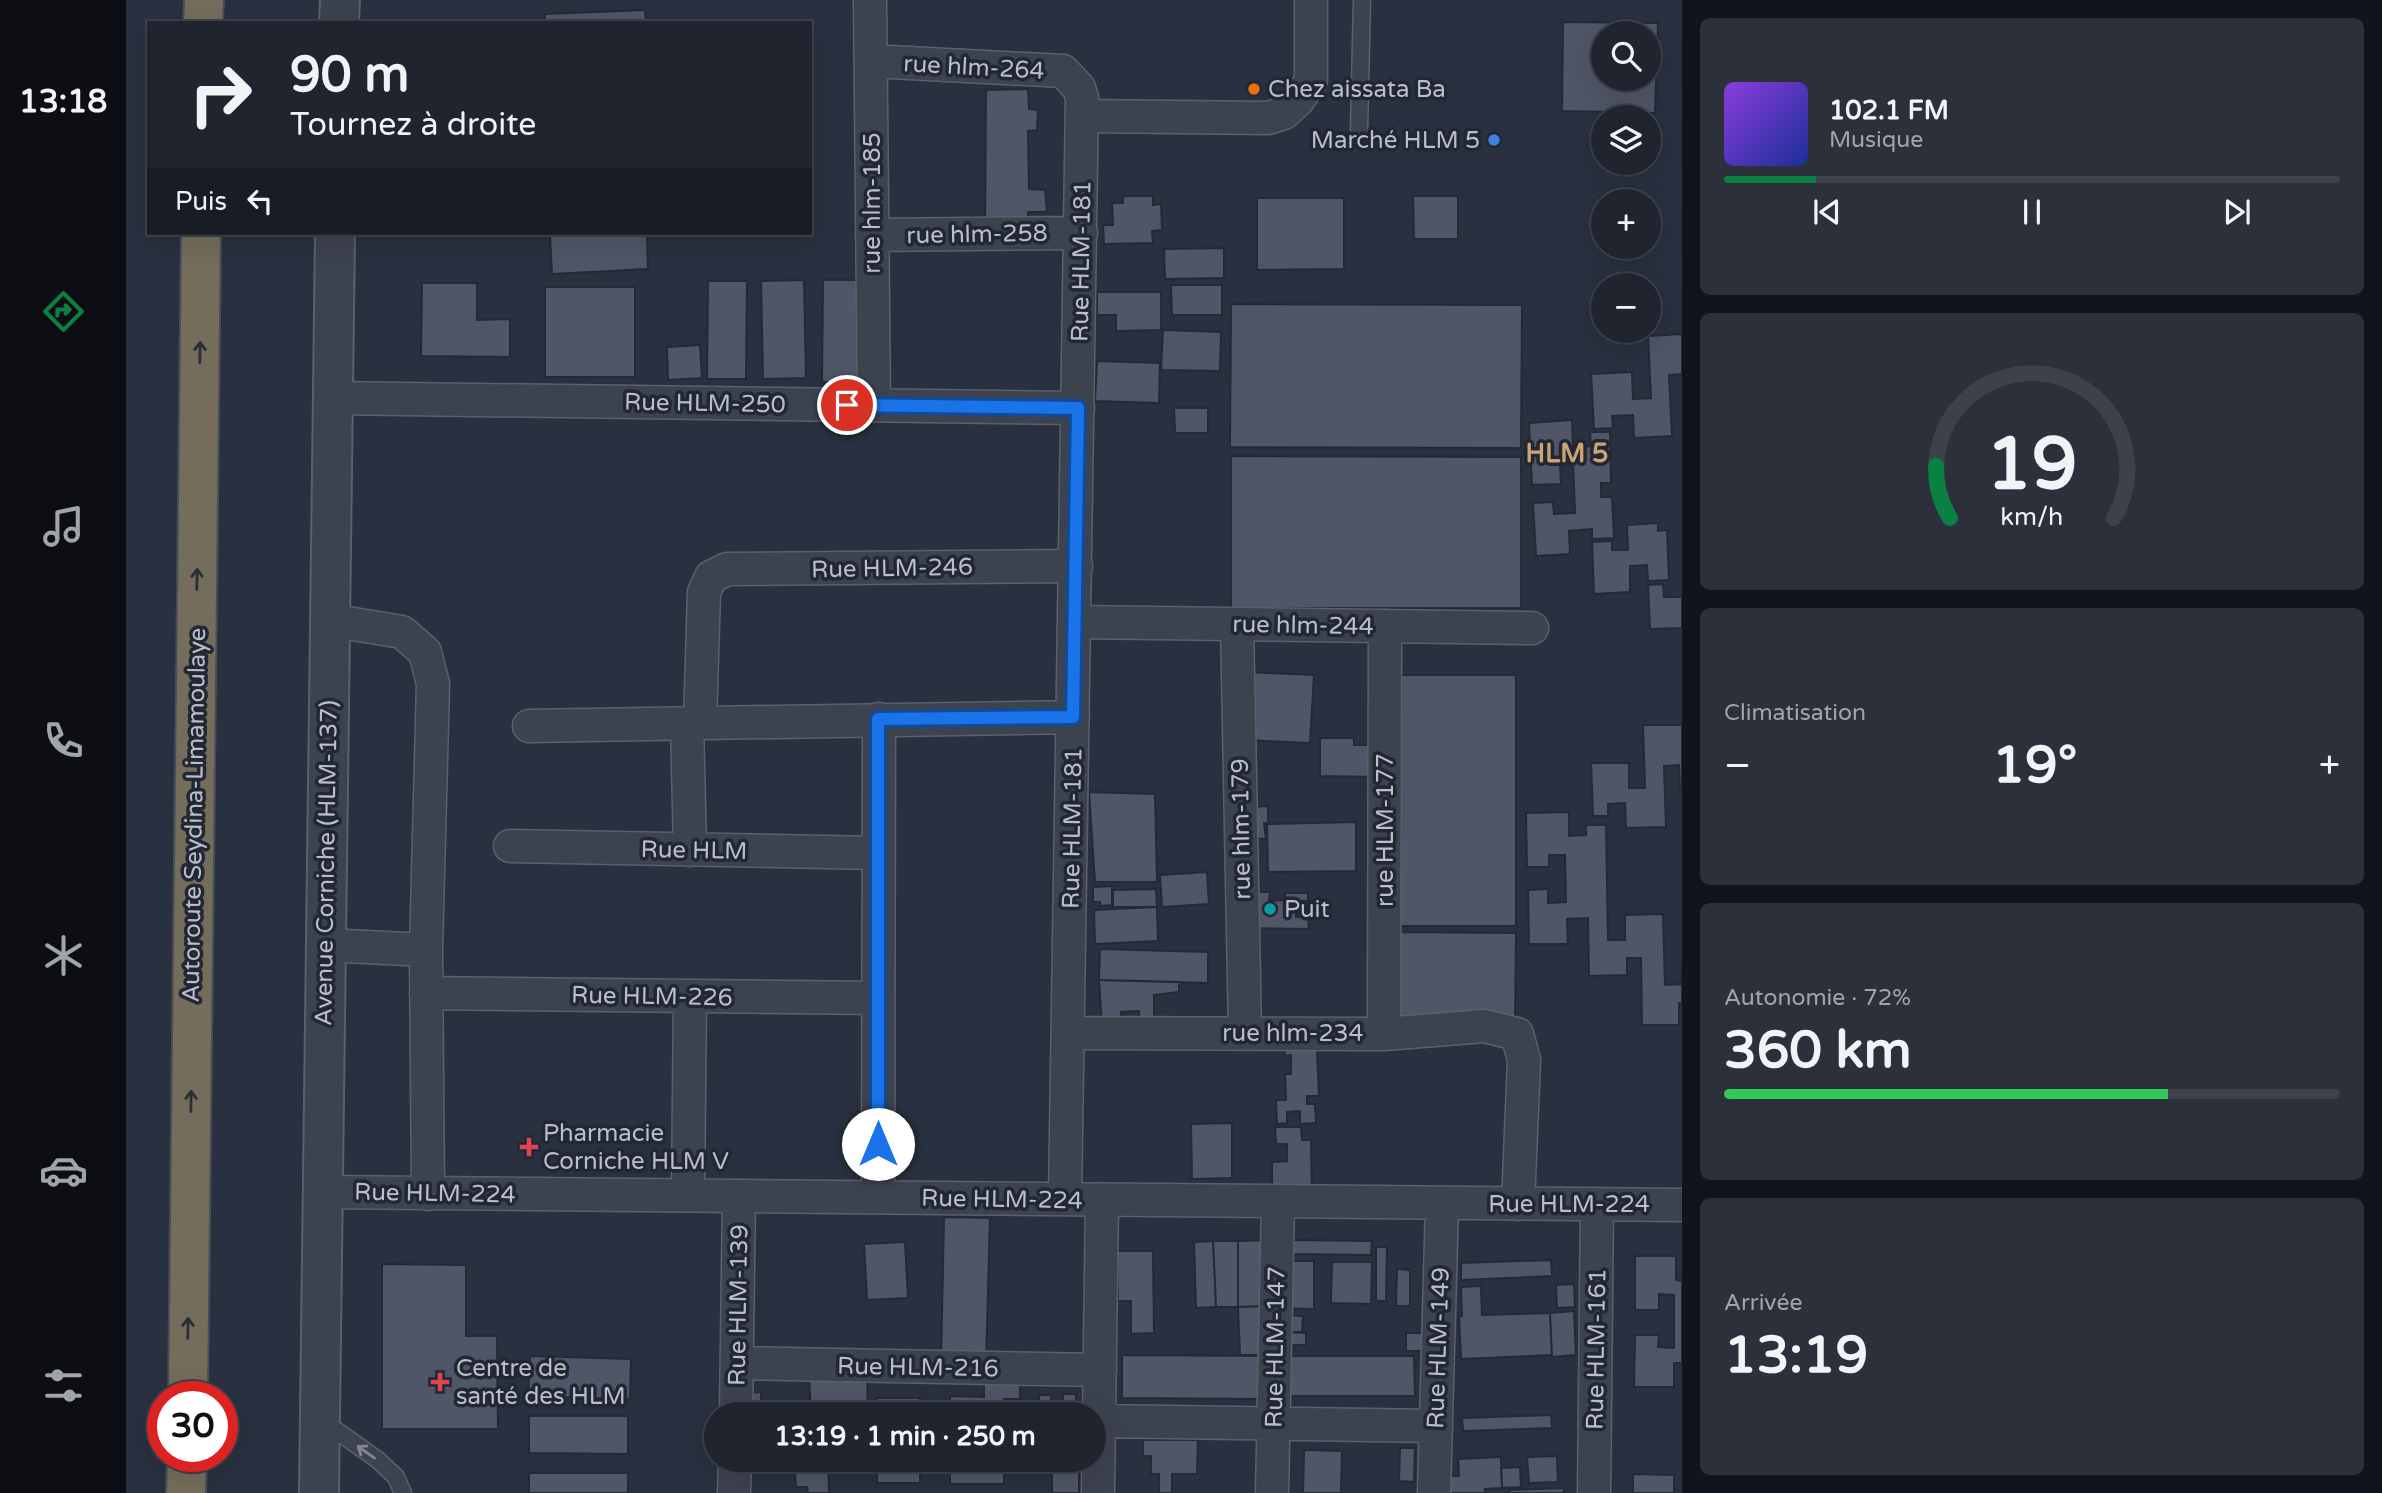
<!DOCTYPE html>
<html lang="fr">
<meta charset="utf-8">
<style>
body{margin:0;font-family:"Varela Round",sans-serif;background:#2c303b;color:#f1f3f6;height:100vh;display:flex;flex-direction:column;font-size:26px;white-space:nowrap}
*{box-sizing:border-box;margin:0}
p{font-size:23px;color:#a1a4aa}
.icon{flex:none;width:38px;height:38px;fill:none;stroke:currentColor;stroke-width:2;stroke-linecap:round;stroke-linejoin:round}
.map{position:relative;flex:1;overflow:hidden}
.side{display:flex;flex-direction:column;gap:18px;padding:18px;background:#11141a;width:700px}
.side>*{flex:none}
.guide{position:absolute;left:21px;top:21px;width:665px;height:214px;border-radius:0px;box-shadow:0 7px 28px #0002,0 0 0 2px #3c414b;background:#1f242f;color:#f1f3f6;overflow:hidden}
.buttons{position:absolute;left:1465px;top:21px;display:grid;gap:14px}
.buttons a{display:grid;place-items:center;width:70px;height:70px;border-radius:50%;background:#1f242f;box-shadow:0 7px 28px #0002,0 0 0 2px #3c414b;font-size:35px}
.speed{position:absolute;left:21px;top:1381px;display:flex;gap:14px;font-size:35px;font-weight:700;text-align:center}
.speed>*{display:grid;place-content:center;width:91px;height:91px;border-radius:50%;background:#1f242f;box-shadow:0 7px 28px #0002,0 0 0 2px #3c414b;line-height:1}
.speed .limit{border:10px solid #d22;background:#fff;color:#111}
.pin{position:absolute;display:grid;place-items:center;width:60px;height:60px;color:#fff;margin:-30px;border:4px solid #fff;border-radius:50%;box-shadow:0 2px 7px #0007}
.me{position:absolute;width:77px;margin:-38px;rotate:0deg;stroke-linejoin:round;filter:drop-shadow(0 0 5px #0008)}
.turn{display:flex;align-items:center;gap:24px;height:147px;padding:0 28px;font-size:32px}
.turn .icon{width:91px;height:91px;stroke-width:2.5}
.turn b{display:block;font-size:49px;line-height:60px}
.then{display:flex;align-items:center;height:66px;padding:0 28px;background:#0003;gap:14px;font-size:26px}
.big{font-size:52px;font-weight:700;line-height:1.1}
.side .widget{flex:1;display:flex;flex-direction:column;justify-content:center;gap:10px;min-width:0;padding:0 24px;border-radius:10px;background:#2c303b}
.side .dial{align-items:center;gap:0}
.dial svg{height:182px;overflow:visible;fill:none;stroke:#3c414b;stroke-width:7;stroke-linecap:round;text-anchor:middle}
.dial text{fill:#f1f3f6;stroke:none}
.song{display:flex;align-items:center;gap:21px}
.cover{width:84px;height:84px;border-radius:10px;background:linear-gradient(135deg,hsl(270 70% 55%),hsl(230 70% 35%))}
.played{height:7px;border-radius:4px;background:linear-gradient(90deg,#0b8043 15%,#3c414b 15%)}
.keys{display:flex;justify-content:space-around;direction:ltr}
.heat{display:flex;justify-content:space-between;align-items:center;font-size:38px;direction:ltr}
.charge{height:10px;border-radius:5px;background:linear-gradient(90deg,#34c759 72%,#3c414b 0)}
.trip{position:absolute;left:578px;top:1402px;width:402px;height:70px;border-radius:35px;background:#1f242f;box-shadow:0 7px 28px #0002,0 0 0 2px #3c414b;font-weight:700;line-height:70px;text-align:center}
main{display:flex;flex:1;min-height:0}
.menu{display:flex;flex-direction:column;width:126px;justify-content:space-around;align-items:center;background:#0c0e13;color:#a1a4aa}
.menu .icon{width:49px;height:49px}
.menu .active{color:#0b8043}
.menu b{font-size:32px;color:#f1f3f6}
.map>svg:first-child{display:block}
</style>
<main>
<nav class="menu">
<b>13:18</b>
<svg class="icon active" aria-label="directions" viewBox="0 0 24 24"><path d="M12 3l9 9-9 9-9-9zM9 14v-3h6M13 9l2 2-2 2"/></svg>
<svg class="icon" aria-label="music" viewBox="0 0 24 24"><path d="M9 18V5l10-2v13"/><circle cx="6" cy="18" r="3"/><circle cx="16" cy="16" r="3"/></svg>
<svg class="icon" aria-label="phone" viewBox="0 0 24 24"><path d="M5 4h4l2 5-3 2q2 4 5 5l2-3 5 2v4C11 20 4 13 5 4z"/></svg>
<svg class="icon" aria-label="climate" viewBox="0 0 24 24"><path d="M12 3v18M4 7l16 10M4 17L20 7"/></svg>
<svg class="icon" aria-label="car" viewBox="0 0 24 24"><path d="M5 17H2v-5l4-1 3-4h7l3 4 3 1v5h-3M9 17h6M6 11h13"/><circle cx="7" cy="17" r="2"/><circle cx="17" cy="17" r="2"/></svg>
<svg class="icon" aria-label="filters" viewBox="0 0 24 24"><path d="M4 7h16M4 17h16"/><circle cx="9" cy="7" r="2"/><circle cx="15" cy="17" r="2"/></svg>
</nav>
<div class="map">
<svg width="1556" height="1493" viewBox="0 0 1556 1493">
<rect width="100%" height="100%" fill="#29303f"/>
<!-- building -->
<path fill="#505667" stroke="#242936" stroke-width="2" fill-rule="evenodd" d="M519,10L520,23H419V14Z
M1437,22L1532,23L1529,113L1436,111ZM1477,33H1522V79H1477Z
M902,89L903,109L912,110L911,130L902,131L903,189L919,190L921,212H902V228H859L860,90Z
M997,196H1027V205L1035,204L1036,230L1026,231L1027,243L978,244L977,225H987L986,203H997Z
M1287,196H1332V239H1288Z
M1131,198H1218V269L1131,270Z
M483,233H521L522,269L426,274L424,236Z
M1098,248V278L1039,279L1038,249Z
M678,280L680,378L637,379L635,281Z
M697,280H738L737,382H696Z
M582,281H621L620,379H581Z
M296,283H351V320L384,319V357L295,356Z
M1045,285H1096V315H1046Z
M419,287H509V377H419Z
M971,292H1035V330L990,331V315H971Z
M1105,304L1396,305L1395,448L1104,447Z
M1037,330L1095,332L1094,371L1035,370Z
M1556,334V374L1543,375L1546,436L1508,438L1507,415L1486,416L1487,428L1468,429L1465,374L1506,372L1507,399L1525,398L1522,336Z
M574,345L576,378L542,380L541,347Z
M971,361L1034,363L1033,403L969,401Z
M1048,408H1082V433H1049Z
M1446,420L1447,447L1465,446L1464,432H1484L1485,483H1475V497H1486L1488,538L1466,539V529L1443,531L1444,554L1410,556L1407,503L1427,502L1428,514L1449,513L1447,462L1434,463L1435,484L1406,485L1403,423Z
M1105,456L1395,457V608H1105Z
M1532,523V531L1541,530L1543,580L1522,581L1521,565L1504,566V592L1468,594L1466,542L1486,541V550H1502L1501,525Z
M1537,584L1538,597H1556V628L1524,629L1522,585Z
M1120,672L1188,675L1184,743L1117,740Z
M1264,675H1390V926H1264Z
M1517,725H1556V790H1554L1553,765L1538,766L1540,827L1500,828L1499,803L1482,804V816H1467L1465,763H1503V788H1519Z
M1194,738H1228V745H1255V777L1194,776Z
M963,792L1029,794L1031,882H969Z
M1142,806V823H1138L1140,839L1124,838L1123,807Z
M1443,812V836L1460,835V825H1480L1482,940H1499V915L1537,914L1539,985L1555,984L1556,961V1003H1553V1025H1516L1515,958H1501V975L1463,976L1462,918L1441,919L1442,944H1403L1402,890L1422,889V903L1440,902L1439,855H1423V867H1401L1400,813Z
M1230,822V871L1142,872L1141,824Z
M1081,872L1083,904L1036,907L1034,875Z
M986,886V905L974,906V902H967V887Z
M1030,889L1031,907H987V890Z
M1119,892H1144L1143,901L1159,900V893H1182V901H1169L1170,917H1182L1183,929L1120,928Z
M1031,907L1032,941L969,944L968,910Z
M1265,932L1390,933L1389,1026H1264Z
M974,949L1082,952V983L973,980Z
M973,980L1053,982V992L1028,995V1023L1014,1025L1013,1011L995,1012L994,1023L976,1025Z
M1159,1049H1191L1193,1096H1181V1104H1189L1190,1123L1174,1124V1111L1161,1112V1123L1151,1124L1150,1100H1160L1159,1074H1165V1055L1159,1056Z
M1106,1123V1178L1066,1179L1065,1124Z
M1149,1127H1175L1176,1140H1185L1186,1197H1146V1162L1161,1161V1144H1150Z
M818,1217L864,1218L860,1364L815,1363Z
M1141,1240L1143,1306L1112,1307V1241Z
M1167,1240L1246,1241L1245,1255L1166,1254Z
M1087,1241L1090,1307L1070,1308L1068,1242Z
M1087,1241H1112V1307H1090Z
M779,1242L782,1298L741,1300L738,1244Z
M1250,1247H1261L1260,1301H1250Z
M991,1251H1027L1028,1333L1005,1334V1301H992Z
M1509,1256H1550V1280L1556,1281V1363H1548V1387H1508L1509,1335H1533L1532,1347L1548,1348V1295L1533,1294V1310H1509Z
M1425,1260L1426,1276L1335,1280V1263Z
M1157,1261H1188V1309L1156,1308Z
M1206,1262H1246L1245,1304L1205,1303Z
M256,1264L340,1265V1336H371L372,1429H256Z
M1271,1269L1284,1270V1306H1270Z
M1448,1284L1449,1307L1431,1308L1430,1285Z
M1355,1286L1356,1315L1424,1313L1426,1355L1335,1359L1333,1316H1336L1335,1287Z
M1143,1306V1355H1114L1112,1307Z
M1448,1311L1450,1355L1426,1357L1424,1313Z
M1153,1315L1177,1316L1176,1332H1152Z
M1162,1332L1180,1333V1345H1162Z
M1280,1333H1305V1351H1280Z
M996,1355L1135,1356V1399L996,1398Z
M404,1356L505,1359L504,1399L402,1396Z
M1158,1356H1288L1289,1396H1157Z
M741,1373L742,1414H685L683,1374Z
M858,1374H894V1399H878V1414H824V1396L858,1397Z
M635,1392V1407L662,1406V1414H623L622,1393Z
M937,1394H950V1414H937Z
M913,1395H925V1414H913Z
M751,1398H794V1414H751Z
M1425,1415L1426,1428L1337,1431L1336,1418Z
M403,1416H502V1454L403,1453Z
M1017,1440H1072L1071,1474H1046V1493H1033V1474H1025V1456H1017Z
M1274,1448H1289L1288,1482L1273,1481Z
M1178,1450L1216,1451L1215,1493H1177Z
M1431,1456L1432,1482L1403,1483L1401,1457Z
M1375,1457L1376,1488L1359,1489V1493H1323V1476H1333L1332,1459Z
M679,1460H702L703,1493H682L681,1487H670L669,1473H679Z
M751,1460H794V1483H751Z
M824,1460H878V1484H824Z
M926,1460H953V1493H926Z
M1394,1467L1395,1487L1376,1488L1375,1468Z
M403,1473H502V1493H403Z
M1507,1474L1548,1475V1493H1507Z
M1438,1488V1493H1384L1383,1490Z"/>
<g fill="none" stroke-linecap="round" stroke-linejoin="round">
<defs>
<path id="service" d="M1233,131L1236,0
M197,1421L252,1460L270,1477L277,1493"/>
<path id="minor" d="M744,0L748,405
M745,61L937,71L953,88L956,98L939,1199
M957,116L1142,118L1158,113L1172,100L1185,81V0
M746,235L955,233
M206,398L952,408
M203,620L276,632L299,652L307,684L300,950L302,1194
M949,622L1406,628
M1111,624L1119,1033
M574,722L578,592L585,577L601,569L950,566
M561,723L564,850
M403,726L947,717
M384,846L752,853
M199,945L300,950
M300,993L752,998
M942,1033L1258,1034L1358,1026L1391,1034L1398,1060L1392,1204
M1258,1034L1259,626
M197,1192L1556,1205
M562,1195L564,996
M752,1197L753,719
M611,1363L974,1370
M610,1414L613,1196
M973,1421L1310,1426
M608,1493L609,1460
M972,1493L976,1200
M1146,1493L1152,1201
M1308,1493L1316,1203
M1468,1493L1471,1204"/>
<path id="tertiary" d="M213,23L214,0
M193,1493L209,233"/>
<path id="motorway" d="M77,23L78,0
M62,1396L75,233
M60,1493L61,1456"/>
</defs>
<!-- service casing -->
<use href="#service" stroke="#5b606c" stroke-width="19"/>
<!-- minor casing -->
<use href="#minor" stroke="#5b606c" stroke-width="35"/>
<!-- tertiary casing -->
<use href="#tertiary" stroke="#5b606c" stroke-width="42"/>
<!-- motorway casing -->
<use href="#motorway" stroke="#484d59" stroke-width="42"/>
<!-- service -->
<use href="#service" stroke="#3d424f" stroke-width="16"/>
<!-- minor -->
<use href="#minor" stroke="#3d424f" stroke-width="32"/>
<!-- tertiary -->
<use href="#tertiary" stroke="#3d424f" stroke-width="38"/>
<!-- motorway -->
<use href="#motorway" stroke="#746d5b" stroke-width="38"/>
</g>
<!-- one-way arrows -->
<defs><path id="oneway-shaft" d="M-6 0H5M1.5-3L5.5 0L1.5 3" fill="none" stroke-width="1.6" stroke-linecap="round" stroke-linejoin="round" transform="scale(1.75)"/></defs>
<g stroke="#2a2e38">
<use href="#oneway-shaft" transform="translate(74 352) rotate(-89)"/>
<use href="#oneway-shaft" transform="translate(71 579) rotate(-89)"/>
<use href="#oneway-shaft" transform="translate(65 1101) rotate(-89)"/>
<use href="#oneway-shaft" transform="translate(62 1328) rotate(-89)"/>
</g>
<use stroke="#828692" href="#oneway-shaft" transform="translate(240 1452) rotate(-145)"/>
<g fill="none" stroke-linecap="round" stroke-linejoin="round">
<defs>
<path id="route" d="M721,405L952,408L947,717L752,719V1144"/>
</defs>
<!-- route casing -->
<use href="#route" stroke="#114b97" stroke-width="18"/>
<!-- route -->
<use href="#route" stroke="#1a73e8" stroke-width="12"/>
</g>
<!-- markers -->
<circle fill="#e8710a" stroke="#222734" stroke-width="2.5" cx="1128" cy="89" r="7"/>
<circle fill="#3f7fe0" stroke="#222734" stroke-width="2.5" cx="1368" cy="140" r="7"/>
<circle fill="#0f9aa8" stroke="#222734" stroke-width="2.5" cx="1144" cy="909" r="7"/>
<g fill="#e0444e" stroke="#222734" stroke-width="2.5">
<path d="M399.5 1136.5h7v7h7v7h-7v7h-7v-7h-7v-7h7z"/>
<path d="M310.5 1371.5h7v7h7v7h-7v7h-7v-7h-7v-7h7z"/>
</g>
<g text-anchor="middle" stroke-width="7" stroke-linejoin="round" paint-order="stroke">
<!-- street labels -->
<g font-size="24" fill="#babec9" stroke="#222734">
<text transform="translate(848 67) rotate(3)" y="8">rue hlm-264</text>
<text transform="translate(746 203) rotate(-90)" y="8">rue hlm-185</text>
<text transform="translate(851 234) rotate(-1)" y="8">rue hlm-258</text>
<text transform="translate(955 261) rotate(-89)" y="8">Rue HLM-181</text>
<text transform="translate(579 403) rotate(1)" y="8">Rue HLM-250</text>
<text transform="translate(766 568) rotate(-1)" y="8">Rue HLM-246</text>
<text transform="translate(1177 625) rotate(1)" y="8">rue hlm-244</text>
<text transform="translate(68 815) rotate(-89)" y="8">Autoroute Seydina-Limamoulaye</text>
<text transform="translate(946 828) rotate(-89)" y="8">Rue HLM-181</text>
<text transform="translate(1115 829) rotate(-91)" y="8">rue hlm-179</text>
<text transform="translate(1259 830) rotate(-90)" y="8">rue HLM-177</text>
<text transform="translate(568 850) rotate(1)" y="8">Rue HLM</text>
<text transform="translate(200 863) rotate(-89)" y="8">Avenue Corniche (HLM-137)</text>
<text transform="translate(526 996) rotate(1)" y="8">Rue HLM-226</text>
<text x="1167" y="1041">rue hlm-234</text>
<text transform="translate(309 1193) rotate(1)" y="8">Rue HLM-224</text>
<text transform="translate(876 1199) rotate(1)" y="8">Rue HLM-224</text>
<text x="1443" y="1212">Rue HLM-224</text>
<text transform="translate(612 1305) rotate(-89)" y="8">Rue HLM-139</text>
<text transform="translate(1149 1347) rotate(-89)" y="8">Rue HLM-147</text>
<text transform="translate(1312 1348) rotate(-88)" y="8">Rue HLM-149</text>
<text transform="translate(1470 1349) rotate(-89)" y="8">Rue HLM-161</text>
<text transform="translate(792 1367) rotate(1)" y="8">Rue HLM-216</text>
</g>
<!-- poi labels -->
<g font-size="24" fill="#babec9" stroke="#222734" text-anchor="start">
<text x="1142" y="97">Chez aissata Ba</text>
<text x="1354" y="148" text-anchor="end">Marché HLM 5</text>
<text x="1158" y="917">Puit</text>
<text x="417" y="1141">Pharmacie<tspan x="417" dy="28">Corniche HLM V</tspan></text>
<text x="330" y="1376">Centre de<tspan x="330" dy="28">santé des HLM</tspan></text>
</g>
<!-- neighbourhood labels -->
<g font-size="26" font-weight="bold" fill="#cba473" stroke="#222734">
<text x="1441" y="462">HLM 5</text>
</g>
</g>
</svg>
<div class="buttons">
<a><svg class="icon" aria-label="search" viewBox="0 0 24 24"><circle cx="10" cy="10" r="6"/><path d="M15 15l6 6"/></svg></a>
<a><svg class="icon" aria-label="layers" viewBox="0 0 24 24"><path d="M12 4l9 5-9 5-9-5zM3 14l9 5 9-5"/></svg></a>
<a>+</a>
<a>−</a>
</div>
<div class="speed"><div class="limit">30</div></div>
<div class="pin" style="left:721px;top:405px;background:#d93025"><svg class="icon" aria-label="arrive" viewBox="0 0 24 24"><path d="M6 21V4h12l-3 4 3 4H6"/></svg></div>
<svg class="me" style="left:752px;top:1144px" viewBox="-20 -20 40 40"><circle r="19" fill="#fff"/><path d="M0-13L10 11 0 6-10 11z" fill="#1a73e8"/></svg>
<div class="trip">13:19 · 1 min · 250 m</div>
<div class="guide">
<div class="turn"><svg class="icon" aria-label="right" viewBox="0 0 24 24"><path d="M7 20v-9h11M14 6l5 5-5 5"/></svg><div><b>90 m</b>Tournez à droite</div></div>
<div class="then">Puis<svg class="icon" aria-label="left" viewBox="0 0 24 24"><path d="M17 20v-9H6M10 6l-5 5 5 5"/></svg></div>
</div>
</div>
<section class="side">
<div class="widget">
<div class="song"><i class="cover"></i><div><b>102.1 FM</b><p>Musique</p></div></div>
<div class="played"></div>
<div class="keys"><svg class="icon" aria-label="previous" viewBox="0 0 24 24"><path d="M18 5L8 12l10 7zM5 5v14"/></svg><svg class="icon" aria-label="pause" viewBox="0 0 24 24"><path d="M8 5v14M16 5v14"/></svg><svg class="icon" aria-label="next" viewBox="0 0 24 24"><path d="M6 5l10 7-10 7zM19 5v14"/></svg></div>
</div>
<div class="widget dial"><svg viewBox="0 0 100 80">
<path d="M14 69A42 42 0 1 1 86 69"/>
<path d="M14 69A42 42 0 0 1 8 46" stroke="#0b8043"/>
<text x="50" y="56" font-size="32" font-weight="700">19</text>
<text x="50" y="72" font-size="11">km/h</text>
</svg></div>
<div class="widget"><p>Climatisation</p>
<div class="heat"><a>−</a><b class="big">19°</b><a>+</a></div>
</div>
<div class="widget"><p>Autonomie · 72%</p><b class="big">360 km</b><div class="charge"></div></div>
<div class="widget"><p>Arrivée</p><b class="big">13:19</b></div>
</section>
</main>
